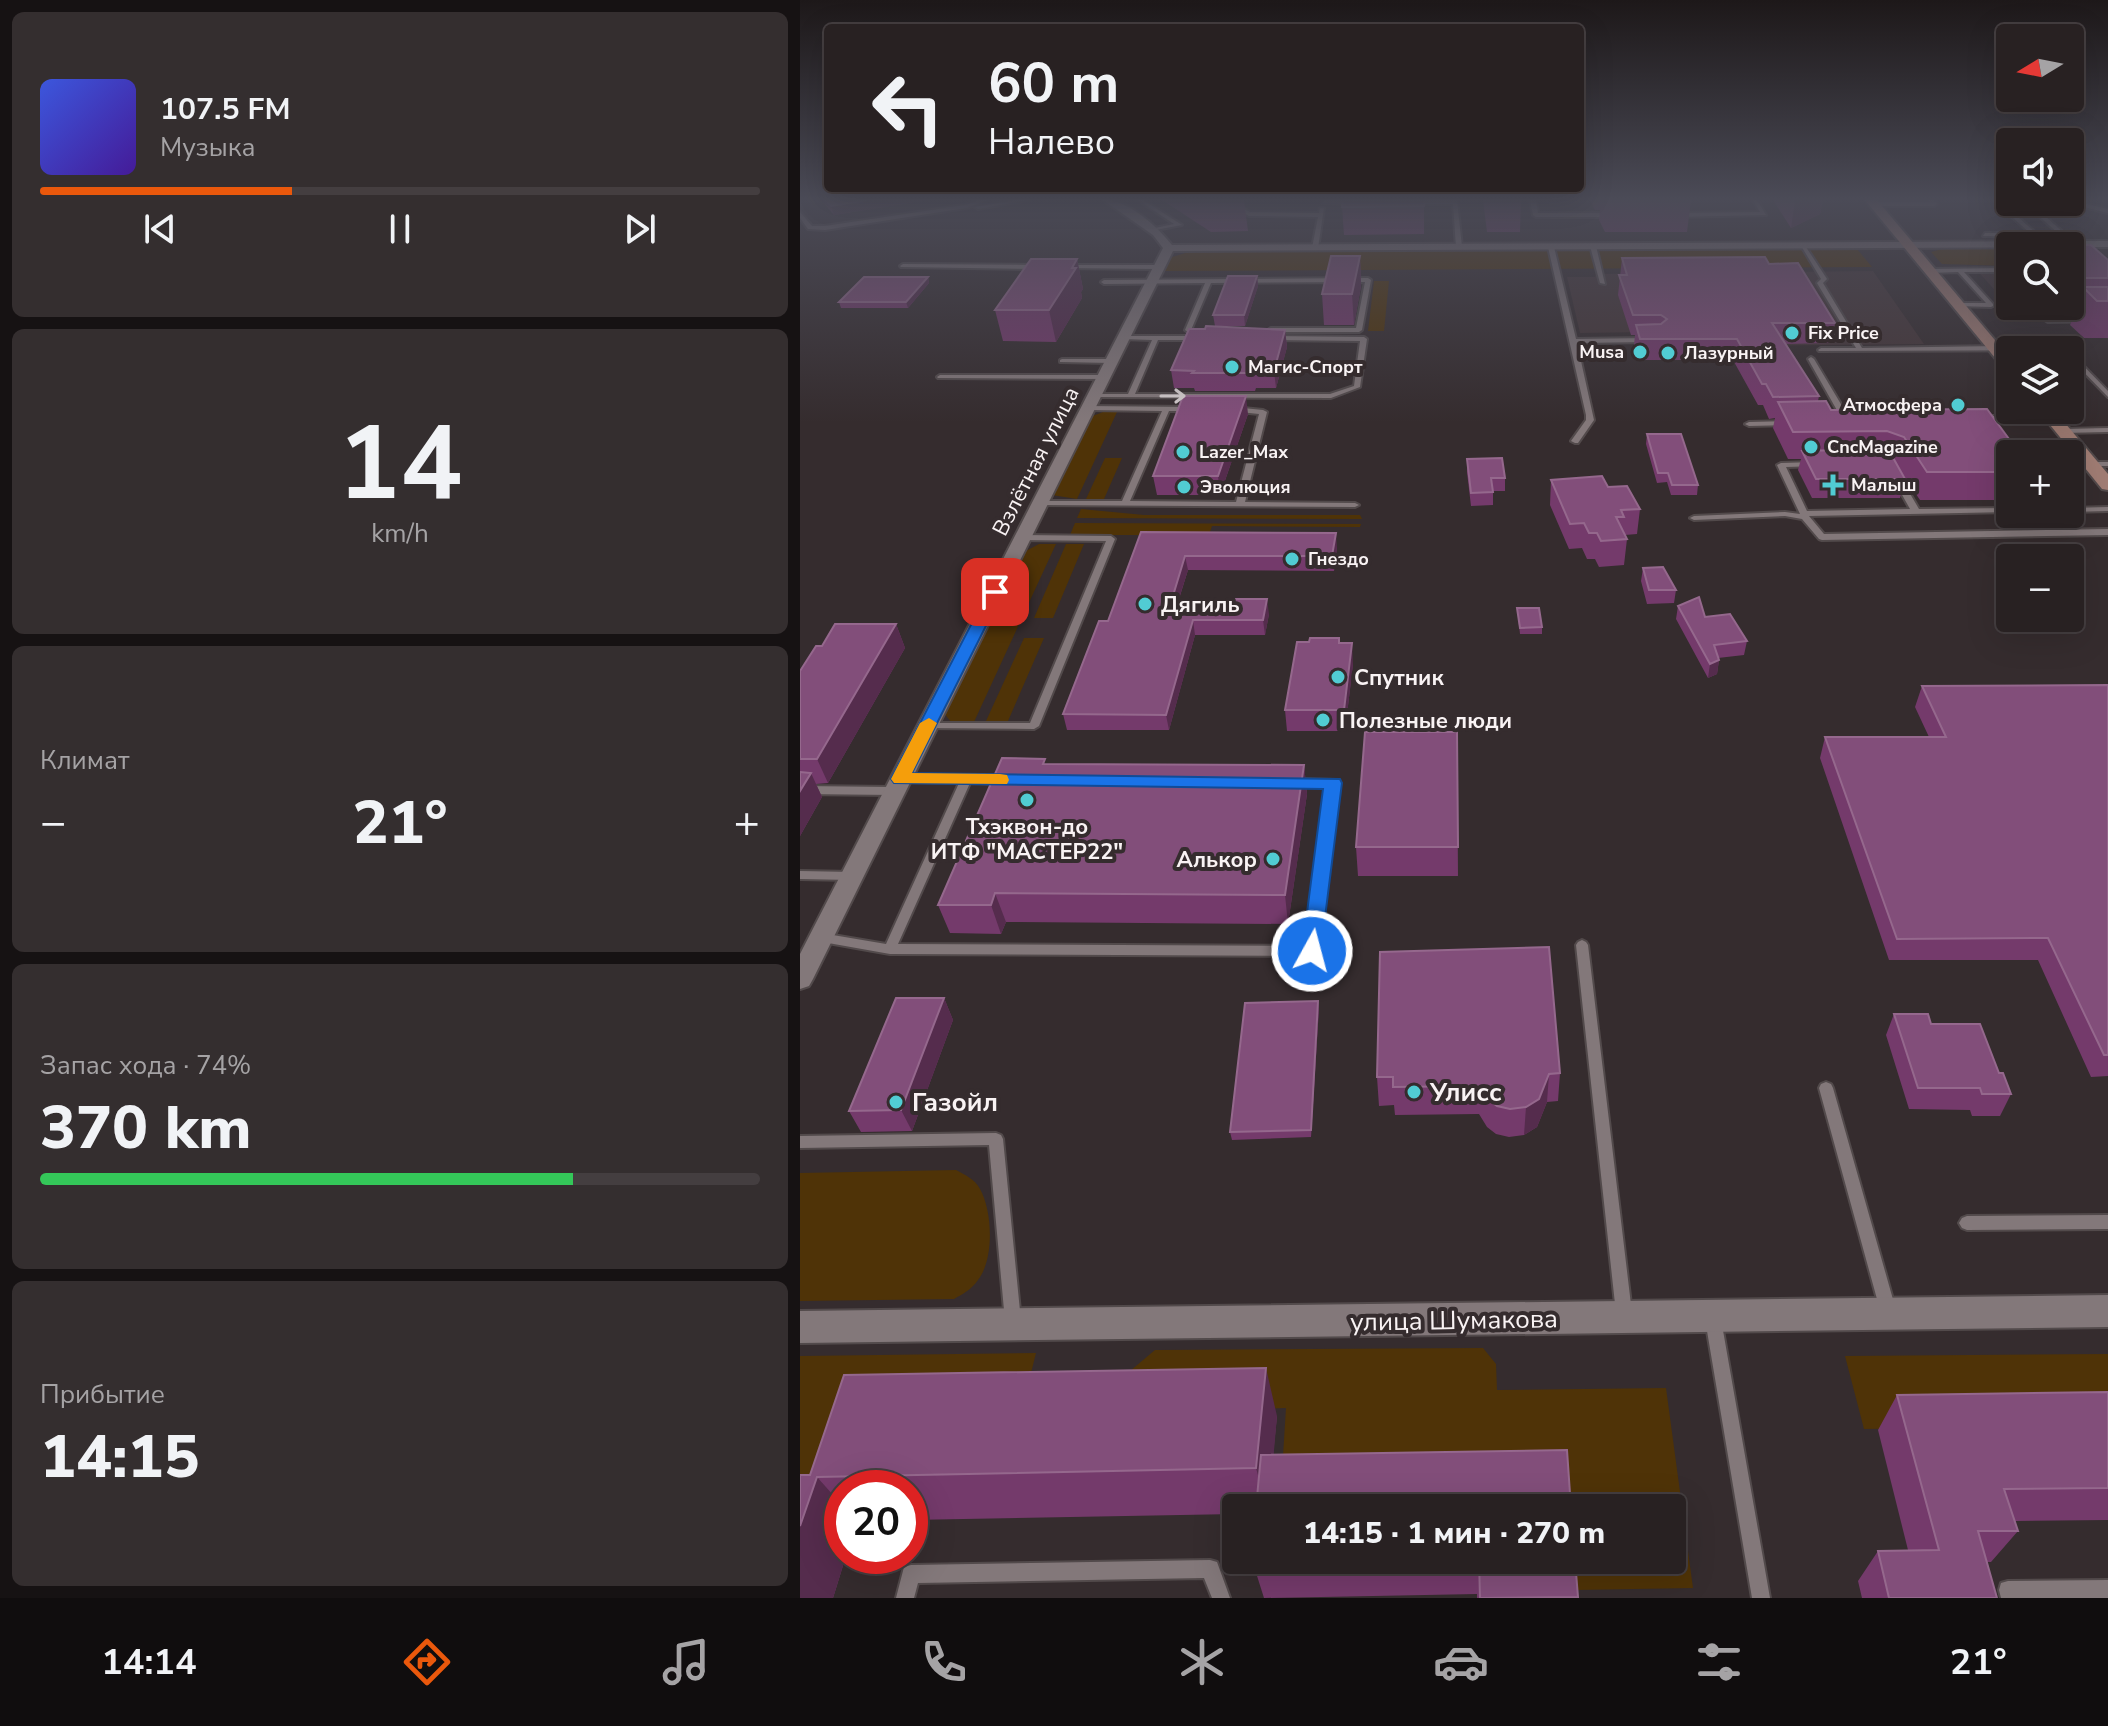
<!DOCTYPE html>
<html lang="ru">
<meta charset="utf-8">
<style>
body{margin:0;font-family:"Nunito Sans",sans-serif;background:#342e2f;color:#f1f3f6;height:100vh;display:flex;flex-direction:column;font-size:30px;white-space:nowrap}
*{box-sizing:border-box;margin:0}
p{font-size:26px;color:#a5a3a5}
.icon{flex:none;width:44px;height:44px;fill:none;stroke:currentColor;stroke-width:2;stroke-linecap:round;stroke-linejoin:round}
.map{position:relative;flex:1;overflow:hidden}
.side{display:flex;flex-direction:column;gap:12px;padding:12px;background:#161213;width:800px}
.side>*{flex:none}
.guide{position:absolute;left:24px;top:24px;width:760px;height:168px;border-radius:8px;box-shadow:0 8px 32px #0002,0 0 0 2px #443e40;background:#282122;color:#f1f3f6;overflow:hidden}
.needle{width:52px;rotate:260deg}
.controls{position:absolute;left:1196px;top:24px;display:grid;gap:16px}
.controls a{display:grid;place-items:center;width:88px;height:88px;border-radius:8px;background:#282122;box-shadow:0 8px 32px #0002,0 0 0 2px #443e40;font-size:40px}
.speed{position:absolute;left:24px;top:1470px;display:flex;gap:16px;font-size:40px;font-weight:700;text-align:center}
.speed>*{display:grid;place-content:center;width:104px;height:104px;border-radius:50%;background:#282122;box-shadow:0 8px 32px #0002,0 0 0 2px #443e40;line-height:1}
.speed .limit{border:12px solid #d22;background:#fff;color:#111}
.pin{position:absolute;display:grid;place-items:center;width:68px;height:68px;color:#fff;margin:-34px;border-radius:16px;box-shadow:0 4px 12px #0006}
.me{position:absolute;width:88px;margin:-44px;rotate:7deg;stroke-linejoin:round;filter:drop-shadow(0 0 6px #0008)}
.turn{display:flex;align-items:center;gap:28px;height:168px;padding:0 32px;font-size:36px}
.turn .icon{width:104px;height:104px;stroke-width:2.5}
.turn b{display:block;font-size:56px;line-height:68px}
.big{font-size:60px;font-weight:800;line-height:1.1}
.side .widget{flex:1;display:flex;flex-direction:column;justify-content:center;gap:12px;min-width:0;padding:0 28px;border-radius:12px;background:#342e2f}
.side .dial{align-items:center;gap:0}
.dial b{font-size:104px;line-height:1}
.song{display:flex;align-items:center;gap:24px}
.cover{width:96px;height:96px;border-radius:12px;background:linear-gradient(135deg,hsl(230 70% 55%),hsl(260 70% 35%))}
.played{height:8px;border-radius:4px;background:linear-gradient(90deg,#ea580c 35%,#443e40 35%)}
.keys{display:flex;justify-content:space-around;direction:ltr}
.heat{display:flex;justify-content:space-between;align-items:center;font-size:44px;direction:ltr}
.charge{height:12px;border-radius:6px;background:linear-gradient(90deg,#34c759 74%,#443e40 0)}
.trip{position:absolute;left:422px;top:1494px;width:464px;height:80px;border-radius:8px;background:#282122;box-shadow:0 8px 32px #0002,0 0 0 2px #443e40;font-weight:800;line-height:80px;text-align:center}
.tabs{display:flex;height:128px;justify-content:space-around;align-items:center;background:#100d0e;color:#a5a3a5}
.tabs .icon{width:56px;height:56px}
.tabs .on{color:#ea580c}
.tabs b{font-size:36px;color:#f1f3f6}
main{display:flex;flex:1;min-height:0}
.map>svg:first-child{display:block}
</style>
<main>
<section class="side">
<div class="widget">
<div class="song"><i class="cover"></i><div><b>107.5 FM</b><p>Музыка</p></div></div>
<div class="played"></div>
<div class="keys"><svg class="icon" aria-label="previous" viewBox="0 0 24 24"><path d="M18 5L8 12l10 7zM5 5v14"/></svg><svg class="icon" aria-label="pause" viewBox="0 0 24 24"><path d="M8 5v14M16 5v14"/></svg><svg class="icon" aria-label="next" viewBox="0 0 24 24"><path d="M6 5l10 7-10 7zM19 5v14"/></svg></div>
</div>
<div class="widget dial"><b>14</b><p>km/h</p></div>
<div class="widget"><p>Климат</p>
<div class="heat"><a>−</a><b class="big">21°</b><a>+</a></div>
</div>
<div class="widget"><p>Запас хода · 74%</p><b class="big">370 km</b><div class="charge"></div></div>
<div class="widget"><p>Прибытие</p><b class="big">14:15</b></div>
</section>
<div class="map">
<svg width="1308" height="1598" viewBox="0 0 1308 1598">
<rect width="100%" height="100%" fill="#352c2e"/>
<!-- built -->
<path fill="#443537" d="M1174,267H1210V306H1270L1308,314H1216Z
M1073,271L1124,344L924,346L915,331L780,333L767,277H795L796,274Z"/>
<!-- green -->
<path fill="#4f3307" d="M1057,249L1072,267L363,271L369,258L392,251Z
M1142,249H1210V266L1142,264L1131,252Z
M574,281H589L584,331H568Z
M303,412H317L277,499L252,495L290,417Z
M305,458H322L304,499H286Z
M281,509L344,515H560L562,519L277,518Z
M275,523L561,524L560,527L412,526L409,535H270Z
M239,544H256L174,722H151L144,713L224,552Z
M266,544H284L253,618H234Z
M224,638H244L208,721H186Z
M156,1170C165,1175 175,1179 180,1189C193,1212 194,1260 178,1280C172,1289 163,1294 154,1299L0,1301V1173Z
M683,1348L696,1364L697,1390L866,1388L893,1588L775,1590L773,1560H872V1508H769L481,1488L486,1408L285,1414L286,1408L355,1350Z
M236,1353L220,1417L42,1488L0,1516V1356Z
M1308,1354V1425L1064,1429L1045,1356Z"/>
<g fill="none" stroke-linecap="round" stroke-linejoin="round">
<defs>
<path id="lane" d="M180,200H188L166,208L25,230L8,229L0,218V212L12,226H25L165,205Z
M216,200H228L178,209L175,207Z
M338,200H343L382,225L350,231V229L374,224Z
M421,200H427L450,212L519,213L520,208H524L518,248L515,250L512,248L518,217L449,216Z
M524,200H554L557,202L554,204L522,203Z
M657,200L662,247L659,249L656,247L653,204H612L609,202L612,200Z
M730,200H736L738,213H813L816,215L813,217H736L733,215Z
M953,200H957L966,215L874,217L871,215L874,213L960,212Z
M1128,200H1133L1137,204L1134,206H1075L1072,204L1075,202H1130Z
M1199,200H1205L1221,210L1218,217L1247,243V245H1243L1234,237L1183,236L1185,233H1230L1212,217L1216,211Z
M1270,200L1308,209V213L1268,203Z
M1246,202H1265L1251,204L1238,210L1281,248V250H1277L1232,210Z
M793,244L796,246L805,284L800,283L790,246Z
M1000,244H1004L1027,279L1023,283L1062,348L1263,345L1269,350L1019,351L1018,350L1021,348H1056L1017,283L1021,279Z
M751,245L754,247L776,339L849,338L852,340L849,342L777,343L794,420L778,443H775L771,441L786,420V415L748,247Z
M103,264L239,265L242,267L239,269L101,267L100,266Z
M264,265H359L362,267L359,269L262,268L261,267Z
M1210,268V272H1164L1193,304V306L1191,307L1157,306V304L1159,303H1186L1158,272L1130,273L1127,271L1130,269Z
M568,278L571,280L562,330L559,332H471L468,330L471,328H556L565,282L411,283L391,330L388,332L385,330L405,283L304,284L301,282L304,280Z
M1308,317V321L1248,322L1245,320L1248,318Z
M324,336H399L402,338L399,340H358L335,394H530L554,386L560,341L472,340L469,338L472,336L564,337L567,339L560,387L531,398L293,397L291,396L295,394H328L352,340L322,339L321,338Z
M1270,352L1308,391V397L1270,358Z
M1011,357L1014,359L1051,421L1050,423L1043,421L1008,359Z
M262,359H312L315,361L312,363L260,362V360Z
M140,375H304L307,377L304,379L138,378L137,377Z
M286,406L392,407L396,409L392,411H369L330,501L436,502L459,414L430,411V407H433L463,410L467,412L445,502L555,503L559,505L555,507L237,505L236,503L240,501H322L362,411L289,410L285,408Z
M1178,416H1252L1256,418L1252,420H1178Z
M988,421L992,423L991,425L949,426L945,424L949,422Z
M1308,428V432L1263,433L1259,431L1263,429Z
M1015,462H1018V466L986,467L1007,511L1110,509L1091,475L1095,473L1099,475L1119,509L1210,508V512L1009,516L1024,534L1308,529V535L1022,540L1019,539L1002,519L985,516L894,520L890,518L894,516L985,512L1000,514L977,465L981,463Z
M1287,462H1308V466H1287Z
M1308,507V511L1270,512V508Z
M222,535L311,536L315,539L239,726L234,729L123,728L122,726L127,723H230L306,541L219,540L218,538Z
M100,775L207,776L212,780L207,784L170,783L98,944L506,946L527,787H492L487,783L492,779L537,780L538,783L518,951L516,954L512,956L90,954L17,941L15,938L17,935L21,933L86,944L159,783L96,782L95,779Z
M0,786L94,787L99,791L94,795L0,794Z
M0,871L52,872L56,873L58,876L56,879L52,880L0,879Z
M782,940L786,942L788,945L832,1313L830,1319L824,1321L818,1319L816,1313L776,945L778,942Z
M1026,1082L1031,1084L1033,1088L1096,1310L1094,1315L1088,1318L1082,1315L1080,1310L1019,1088L1021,1084Z
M196,1133L201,1135L203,1139L221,1321L219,1327L213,1329L207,1327L205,1321L189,1145L0,1148V1136Z
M1308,1215V1229L1167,1230L1162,1228L1159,1223L1162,1218L1167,1216Z
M913,1311L919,1313L921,1319L970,1598H952L905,1319L907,1313Z
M410,1560L417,1562L430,1598H412L404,1578L118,1583L114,1598H96L104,1567L111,1565Z
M1308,1580V1598H1201L1199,1590L1201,1583L1208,1581Z"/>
<path id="street" d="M303,200C327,199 357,226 372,245L1308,241V247L373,251L13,979L9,986L0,989V954L363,248L353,235Z
M1308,1295V1327L0,1343V1311Z"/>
<path id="secondary" d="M1065,200H1077L1210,358V371L1205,370Z
M1238,410H1254L1308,474V490L1302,489Z"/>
</defs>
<!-- lane casing -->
<use href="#lane" stroke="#524a4b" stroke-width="4"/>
<!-- street casing -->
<use href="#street" stroke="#524a4b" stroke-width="4"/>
<!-- secondary casing -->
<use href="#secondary" stroke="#524a4b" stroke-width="4"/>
<!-- lane -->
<use href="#lane" fill="#83787a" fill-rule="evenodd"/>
<!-- street -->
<use href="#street" fill="#83787a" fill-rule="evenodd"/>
<!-- secondary -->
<use href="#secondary" fill="#a17d74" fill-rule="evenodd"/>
</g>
<!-- wall -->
<path fill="#743a6b" d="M21,200H128L34,215Z
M362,200H444L448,231L411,232Z
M624,200V234L544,235L542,207Z
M683,200H721L720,232H687Z
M790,200H891L887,232H805L799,220L800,210H795Z
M973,200H1023L1020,214L991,228Z
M1256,237L1265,246L1291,245L1308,260V338H1284L1270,325L1274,315H1261L1257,311H1234L1229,306H1270V246H1222L1224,238Z
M560,256L561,286L554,325H524L522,294Z
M822,258L969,264L1035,323L1031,343L985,344L1019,396L1018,401L1031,410L1210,454V500H1120L1099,469L1105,479L1100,498H1012L998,470L1001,459H988L973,428L975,418L969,419L963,405H958L933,360H838L834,345L835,335H831L818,295Z
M277,259L283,289L281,292L282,298L256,342L203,341L195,310Z
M1210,268V287L1206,283Z
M457,276L458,286L445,326H415L413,315Z
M128,277L129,283L108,308H41L39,302Z
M485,330L487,347L476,388H456L455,391H395L394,388H374L371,370Z
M448,414L420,495H357L353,476Z
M847,434L898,485L897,495H871L867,482L857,483L846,444Z
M667,459L705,478V491H693V505L671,506L667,472Z
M751,480L808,487L840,509L837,534L825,535L827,539L824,565L799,567L795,559H787L782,548L769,549L750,505Z
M341,532L537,547L534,571L388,570L379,599L469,614L465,635H395L369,730H267L263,714L308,621Z
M843,568L876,590L874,603L847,604L841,581Z
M878,606L905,617L947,641L944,655L918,658L919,660L917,674L908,678L876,619Z
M717,608L742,627V634H720Z
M96,624L105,648L28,783L16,784L22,797L0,836V671L22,646Z
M540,643L553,664L545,731H487L485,710Z
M1308,685V1076L1291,1077L1238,960H1089L1020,758L1025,737H1129L1115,707L1122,686Z
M657,732L658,876H558L556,847Z
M246,764L504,765L507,794L488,924L206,922L201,934L150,933L138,905Z
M144,998L153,1020L112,1131L61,1132L49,1111Z
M519,1008L511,1137L432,1140L430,1132Z
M1094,1014L1131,1024L1199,1073L1211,1094L1200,1116H1172L1170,1110L1109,1109L1086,1035Z
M760,1073L758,1101L747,1102L737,1127L724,1135L709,1137L696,1134L687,1127L679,1114L595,1115L594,1105L579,1106L577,1077Z
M1308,1392V1520L1215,1521L1218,1531L1191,1562H1187L1197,1598H1062L1058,1581L1078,1551L1108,1550L1078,1430L1097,1395Z
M477,1416L473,1455L771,1508H436V1514L110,1520V1488H42V1556H46L33,1598H0L10,1475Z
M452,1560H775L778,1597L677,1598V1594L464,1598Z"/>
<!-- shaded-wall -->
<path fill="#552c4d" d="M67,200H128L34,215L31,206Z
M995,200H1023L1020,214L991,228Z
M560,256L561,286L554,325L552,294Z
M277,259L283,289L281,292L282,298L256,342L249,310Z
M457,276L458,286L445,326L444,315Z
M128,277L129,283L108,308L106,302Z
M485,330L487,347L476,388L474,371Z
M446,396L448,414L420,495L418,476Z
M536,533L537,547L534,571L532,556Z
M385,556L388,570L374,614L372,599Z
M467,599L469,614L465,635L463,620Z
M393,620L395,635L369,730L366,715Z
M96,624L105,648L28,783L17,759Z
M552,643L553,664L545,731L544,710Z
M919,660L917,674L908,678L910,664Z
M504,765L507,794L488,924L485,895Z
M11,773L22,797L0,836V791Z
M195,893L206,922L201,934L191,905Z
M144,998L153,1020L112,1131L101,1110Z
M518,1001L519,1008L511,1137V1130Z
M749,1074L747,1102L737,1127L724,1135L726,1107Z
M466,1368L477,1416L469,1508H467L456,1468Z
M17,1477L42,1505V1556H46L33,1598H0V1526Z"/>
<!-- building -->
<path fill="#824e7a" stroke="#95688d" stroke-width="2" d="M26,200H67L31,206Z
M543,200H624V206L542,207Z
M1256,237L1265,246L1291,245L1308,260V278H1273L1270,276V246H1227L1224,243H1230L1224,238Z
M531,256H560L552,294H522Z
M965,257L969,264L998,263L1035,323H972L1019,396L973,397L966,384H962L937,339H840L836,325L861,324L867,319L861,315H833L819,275H827L822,258Z
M231,259H277L272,268H276L249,310H195Z
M428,276H457L444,315H413Z
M64,277H128L106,302H39Z
M1283,287H1308V301H1297Z
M406,326L485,330L474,371H454L453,373H392L394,371L371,370L389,329H405Z
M383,396H446L418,476H353Z
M1026,401L1031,410L1187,409L1220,454H1210V472H1127L1104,437L1087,431L993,432L978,402Z
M847,434H881L898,485H872L868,473H858Z
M1082,449L1091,454L1105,479H1016L1002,451Z
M702,458L705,478H691L693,492L671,493L667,459Z
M802,476L808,487L827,486L840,509L821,510L824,517H816L827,539L801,541L797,533H789L784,523L770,524L751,480Z
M341,532L536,533L532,556H385L372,599H467L463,620H393L366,715L263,714L299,621H308Z
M863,567L876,590H849L843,568Z
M899,597L905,617L930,614L947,641L914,645L919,660L910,664L878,606Z
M717,608H739L742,627L720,628Z
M35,624H96L17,759H0V671L16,646H22Z
M510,638H539V643H552L544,710H485L497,642H509Z
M1308,685V1055H1304L1248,938L1097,939L1025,737H1146L1122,686Z
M565,732H657L658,847H556Z
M202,758L245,759L243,764L504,765L485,895L195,893L191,905H138Z
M0,772L11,773L0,791Z
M749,947L760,1073L749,1074L739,1099L726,1107L710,1109L697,1106L688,1099L680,1086L593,1087V1077H577L580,952Z
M96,998H144L101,1110L49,1111Z
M518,1001L511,1130L430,1132L445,1003Z
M1094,1014H1128L1131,1024H1180L1199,1073H1203L1211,1094H1182L1180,1088H1118Z
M466,1368L456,1468L17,1477L0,1526V1475H10L44,1375Z
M1308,1392V1488L1204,1489L1218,1531H1178L1197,1598H1089L1078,1551L1139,1550L1097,1395Z
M767,1450L771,1508H456L461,1455Z
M679,1560H775L778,1597L680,1598Z"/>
<!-- one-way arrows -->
<defs><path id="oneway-shaft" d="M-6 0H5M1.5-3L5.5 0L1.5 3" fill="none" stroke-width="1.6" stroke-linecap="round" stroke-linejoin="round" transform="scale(2)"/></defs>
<use stroke="#d6cecf" href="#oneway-shaft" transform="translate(373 396)"/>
<!-- sky -->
<linearGradient id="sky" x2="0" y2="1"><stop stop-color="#1d1819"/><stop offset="0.47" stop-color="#4b4b57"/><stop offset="1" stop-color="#4b4b57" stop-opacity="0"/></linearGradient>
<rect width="1308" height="423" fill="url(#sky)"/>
<!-- route -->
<path fill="#1a73e8" stroke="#114b97" stroke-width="2" d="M195,587L203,592L112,773L540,779L542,783L520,957H505L502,951L523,789L94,783L91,779L188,592Z"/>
<!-- slow -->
<path fill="#f59e0b" d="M129,718L137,723L112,773L200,774L207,775L209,780L207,784L94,783L91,779L120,723Z"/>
<!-- markers -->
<g fill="#51ccd3" stroke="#352c2e" stroke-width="3">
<circle cx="992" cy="333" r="8"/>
<circle cx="840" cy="352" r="8"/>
<circle cx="868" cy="353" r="8"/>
<circle cx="432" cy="367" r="8"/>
<circle cx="1158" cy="405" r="8"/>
<circle cx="1011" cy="447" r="8"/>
<circle cx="383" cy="452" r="8"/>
<path d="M1029 473h8v8h8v8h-8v8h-8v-8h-8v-8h8z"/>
<circle cx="384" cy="487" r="8"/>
<circle cx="492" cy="559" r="8"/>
<circle cx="345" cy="604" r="8"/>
<circle cx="538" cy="677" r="8"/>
<circle cx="523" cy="720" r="8"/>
<circle cx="227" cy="800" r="8"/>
<circle cx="473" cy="859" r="8"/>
<circle cx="614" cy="1092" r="8"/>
<circle cx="96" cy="1102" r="8"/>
</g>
<g text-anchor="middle" stroke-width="8" stroke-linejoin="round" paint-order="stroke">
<!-- far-poi labels -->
<g font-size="18" font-weight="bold" fill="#f9f3f4" stroke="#352c2e" text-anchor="start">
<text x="1008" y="339">Fix Price</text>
<text x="824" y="358" text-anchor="end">Musa</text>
<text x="884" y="359">Лазурный</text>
<text x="448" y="373">Магис-Спорт</text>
<text x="1142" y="411" text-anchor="end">Атмосфера</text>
<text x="1027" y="453">CncMagazine</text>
<text x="399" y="458">Lazer_Max</text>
<text x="1051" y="491">Малыш</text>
<text x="400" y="493">Эволюция</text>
<text x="508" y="565">Гнездо</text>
</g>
<!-- street labels -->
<g font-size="22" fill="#f9f3f4" stroke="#352c2e">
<text transform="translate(235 461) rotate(-63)" y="8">Взлётная улица</text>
</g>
<!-- poi labels -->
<g font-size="22" font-weight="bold" fill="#f9f3f4" stroke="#352c2e" text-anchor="start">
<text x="361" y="612">Дягиль</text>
<text x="554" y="685">Спутник</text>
<text x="539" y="728">Полезные люди</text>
<text x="227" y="834" text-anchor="middle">Тхэквон-до<tspan x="227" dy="25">ИТФ "МАСТЕР22"</tspan></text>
<text x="457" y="867" text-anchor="end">Алькор</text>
</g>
<!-- near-poi labels -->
<g font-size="26" font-weight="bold" fill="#f9f3f4" stroke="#352c2e" text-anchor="start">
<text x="630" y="1101">Улисс</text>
<text x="112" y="1111">Газойл</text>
</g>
<!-- near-street labels -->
<g font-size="26" fill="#f9f3f4" stroke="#352c2e">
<text transform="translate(654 1320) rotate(-1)" y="9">улица Шумакова</text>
</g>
</g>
</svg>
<div class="controls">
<a><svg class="needle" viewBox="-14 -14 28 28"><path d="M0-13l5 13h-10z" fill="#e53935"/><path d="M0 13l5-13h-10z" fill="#a5a3a5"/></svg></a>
<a><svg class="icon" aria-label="sound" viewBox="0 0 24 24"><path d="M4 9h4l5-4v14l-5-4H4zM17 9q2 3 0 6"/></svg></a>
<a><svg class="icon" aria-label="search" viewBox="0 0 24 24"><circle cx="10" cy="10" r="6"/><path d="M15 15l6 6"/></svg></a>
<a><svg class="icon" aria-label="layers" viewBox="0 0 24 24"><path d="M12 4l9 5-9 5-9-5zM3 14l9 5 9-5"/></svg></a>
<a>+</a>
<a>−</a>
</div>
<div class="speed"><div class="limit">20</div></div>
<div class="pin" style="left:195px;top:592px;background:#d93025"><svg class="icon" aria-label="arrive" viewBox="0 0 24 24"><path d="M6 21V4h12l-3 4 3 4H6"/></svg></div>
<svg class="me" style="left:512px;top:951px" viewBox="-20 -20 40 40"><circle r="17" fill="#1a73e8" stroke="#fff" stroke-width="3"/><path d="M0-11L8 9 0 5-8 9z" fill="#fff"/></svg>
<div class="trip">14:15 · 1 мин · 270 m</div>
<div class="guide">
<div class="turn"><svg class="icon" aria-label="left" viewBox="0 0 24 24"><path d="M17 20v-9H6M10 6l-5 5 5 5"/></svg><div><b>60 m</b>Налево</div></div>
</div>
</div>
</main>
<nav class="tabs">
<b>14:14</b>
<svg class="icon on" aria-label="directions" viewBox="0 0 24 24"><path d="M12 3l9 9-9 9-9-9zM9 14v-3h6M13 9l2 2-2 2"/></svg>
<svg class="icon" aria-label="music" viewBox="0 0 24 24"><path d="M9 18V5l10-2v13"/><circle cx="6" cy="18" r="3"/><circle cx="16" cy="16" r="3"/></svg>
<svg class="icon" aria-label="phone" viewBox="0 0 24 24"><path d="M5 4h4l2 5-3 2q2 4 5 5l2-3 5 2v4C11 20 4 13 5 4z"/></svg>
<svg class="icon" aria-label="climate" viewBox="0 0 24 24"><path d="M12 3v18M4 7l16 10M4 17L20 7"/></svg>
<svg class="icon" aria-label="car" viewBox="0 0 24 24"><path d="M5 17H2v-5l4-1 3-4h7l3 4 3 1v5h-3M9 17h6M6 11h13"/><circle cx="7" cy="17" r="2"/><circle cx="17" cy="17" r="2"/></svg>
<svg class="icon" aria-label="filters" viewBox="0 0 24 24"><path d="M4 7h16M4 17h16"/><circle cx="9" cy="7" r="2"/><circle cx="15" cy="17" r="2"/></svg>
<b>21°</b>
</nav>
